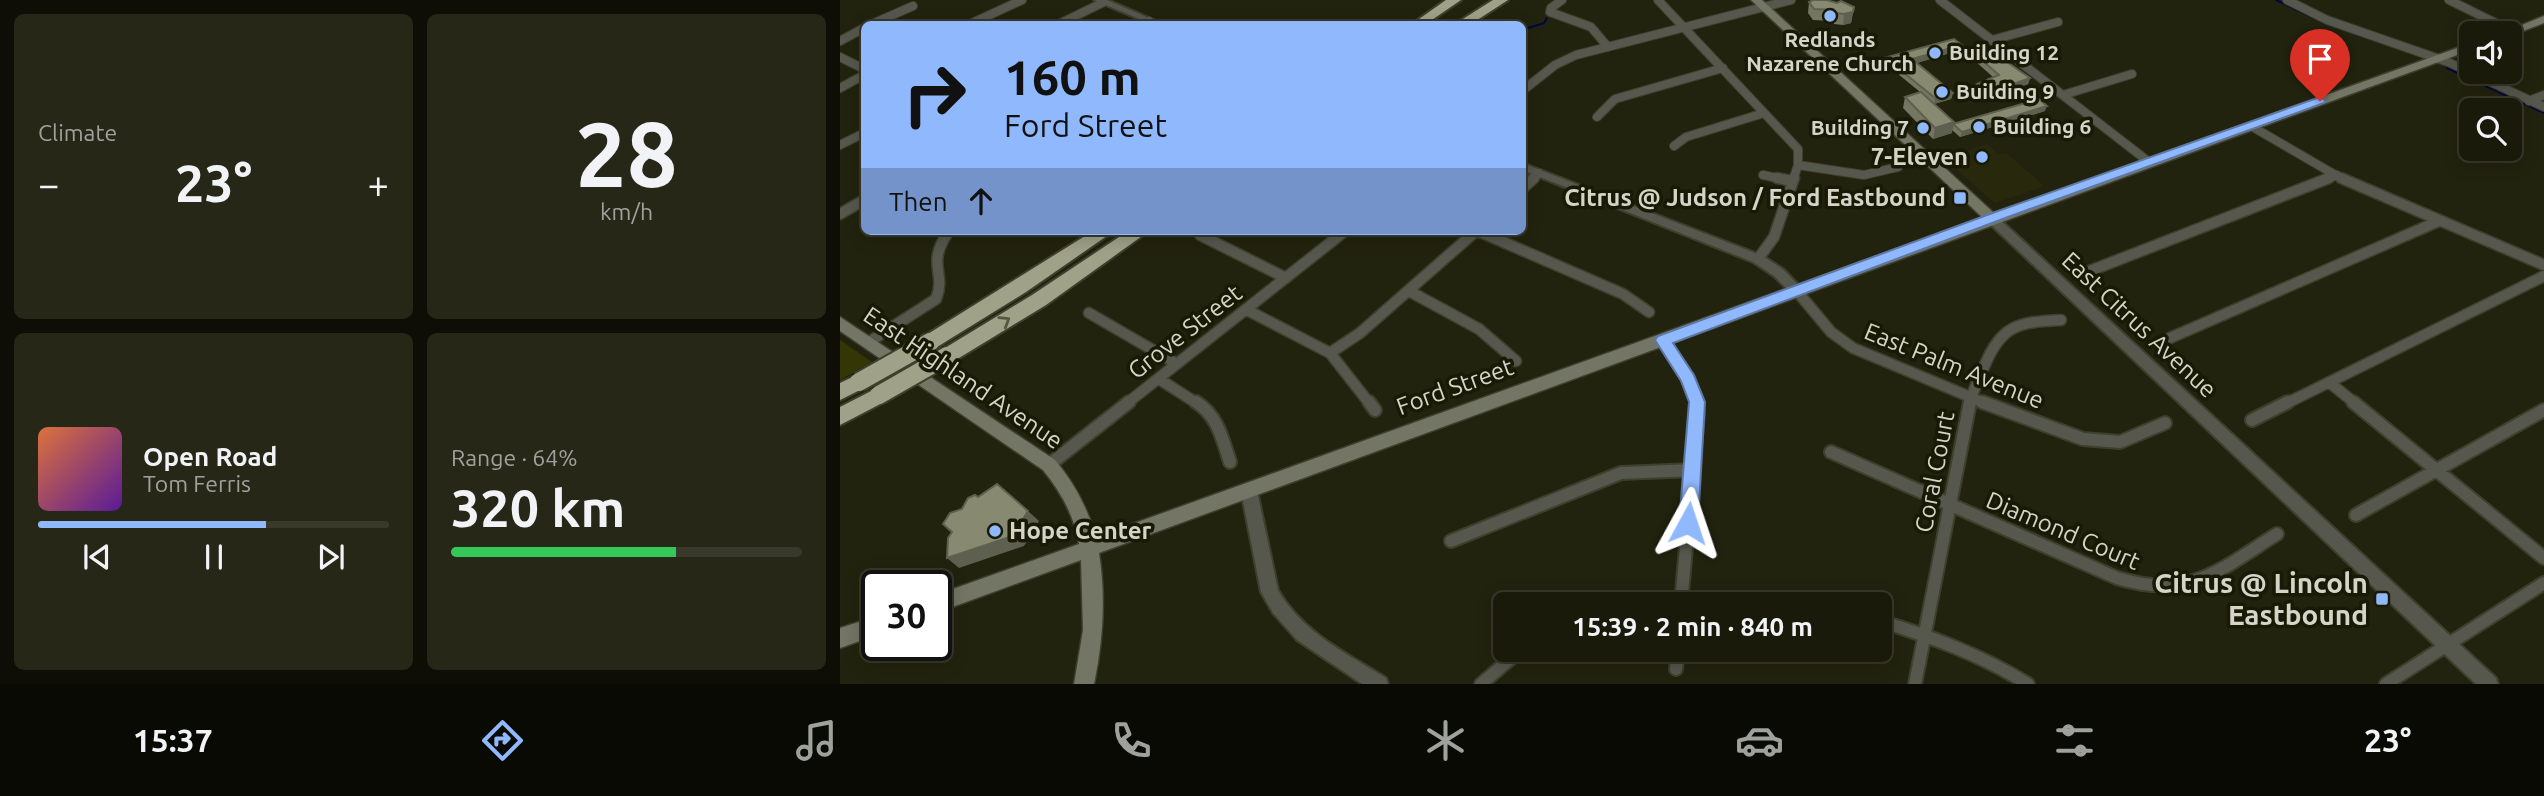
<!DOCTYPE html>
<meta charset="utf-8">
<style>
body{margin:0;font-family:Ubuntu,sans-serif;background:#272718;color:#f1f3f6;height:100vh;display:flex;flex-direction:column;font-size:26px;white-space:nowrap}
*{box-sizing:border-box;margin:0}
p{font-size:23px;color:#9fa19c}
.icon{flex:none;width:38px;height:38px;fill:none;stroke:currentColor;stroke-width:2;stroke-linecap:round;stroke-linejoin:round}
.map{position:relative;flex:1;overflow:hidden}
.side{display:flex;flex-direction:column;gap:14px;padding:14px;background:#0e0e06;width:840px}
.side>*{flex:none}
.guide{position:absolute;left:21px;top:21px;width:665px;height:214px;border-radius:10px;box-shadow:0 4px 18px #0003,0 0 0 2px #38382b;background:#90b8fd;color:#111;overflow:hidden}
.buttons{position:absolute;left:1619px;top:21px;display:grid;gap:14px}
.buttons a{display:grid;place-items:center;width:63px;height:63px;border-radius:10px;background:#1a1a0a;box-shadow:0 4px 18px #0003,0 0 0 2px #38382b;font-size:35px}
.speed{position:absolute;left:21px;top:570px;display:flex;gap:14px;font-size:35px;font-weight:700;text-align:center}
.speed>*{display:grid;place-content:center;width:91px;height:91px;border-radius:50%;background:#1a1a0a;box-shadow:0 4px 18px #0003,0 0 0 2px #38382b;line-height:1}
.speed .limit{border:4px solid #111;border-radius:10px;background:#fff;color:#111}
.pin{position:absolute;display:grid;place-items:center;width:60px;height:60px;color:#fff;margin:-72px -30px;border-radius:50% 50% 50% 0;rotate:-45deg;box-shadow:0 0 7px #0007}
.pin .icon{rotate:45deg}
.me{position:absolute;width:77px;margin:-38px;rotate:5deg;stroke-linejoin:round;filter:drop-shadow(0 0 5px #0008)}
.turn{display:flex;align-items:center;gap:24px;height:147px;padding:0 28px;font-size:32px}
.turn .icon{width:91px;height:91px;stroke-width:2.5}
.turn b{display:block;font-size:49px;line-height:60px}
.then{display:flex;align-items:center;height:66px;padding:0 28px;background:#0003;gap:14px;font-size:26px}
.big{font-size:52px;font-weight:700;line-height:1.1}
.side .tile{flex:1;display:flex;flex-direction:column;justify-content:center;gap:10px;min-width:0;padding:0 24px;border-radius:10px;background:#272718}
.side .dial{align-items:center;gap:0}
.dial b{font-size:91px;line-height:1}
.song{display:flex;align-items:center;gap:21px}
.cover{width:84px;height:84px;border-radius:10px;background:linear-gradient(135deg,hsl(20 70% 55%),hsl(270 70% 35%))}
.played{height:7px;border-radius:4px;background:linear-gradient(90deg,#90b8fd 65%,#38382b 65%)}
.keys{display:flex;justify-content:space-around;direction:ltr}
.heat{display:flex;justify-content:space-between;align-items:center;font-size:38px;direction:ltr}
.charge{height:10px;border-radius:5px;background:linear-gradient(90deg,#34c759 64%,#38382b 0)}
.side .tiles{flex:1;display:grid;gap:14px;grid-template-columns:repeat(2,1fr)}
.trip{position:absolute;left:653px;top:592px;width:399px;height:70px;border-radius:10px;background:#1a1a0a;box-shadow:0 4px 18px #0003,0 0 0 2px #38382b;font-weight:700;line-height:70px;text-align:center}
.tabs{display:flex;height:112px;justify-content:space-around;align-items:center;background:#0a0a04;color:#9fa19c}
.tabs .icon{width:49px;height:49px}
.tabs .on{color:#90b8fd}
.tabs b{font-size:32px;color:#f1f3f6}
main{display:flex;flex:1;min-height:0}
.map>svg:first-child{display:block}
</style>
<main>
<section class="side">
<div class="tiles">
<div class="tile"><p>Climate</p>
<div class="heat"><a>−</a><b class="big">23°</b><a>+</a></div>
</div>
<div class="tile dial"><b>28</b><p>km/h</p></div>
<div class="tile">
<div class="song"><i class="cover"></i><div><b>Open Road</b><p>Tom Ferris</p></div></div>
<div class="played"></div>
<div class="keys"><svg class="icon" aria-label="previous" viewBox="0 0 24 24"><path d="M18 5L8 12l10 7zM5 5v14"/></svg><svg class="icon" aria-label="pause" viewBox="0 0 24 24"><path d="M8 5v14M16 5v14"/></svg><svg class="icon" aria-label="next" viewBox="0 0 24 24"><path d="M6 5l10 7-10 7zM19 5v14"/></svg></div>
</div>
<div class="tile"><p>Range · 64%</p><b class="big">320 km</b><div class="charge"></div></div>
</div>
</section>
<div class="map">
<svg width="1704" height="684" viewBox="0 0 1704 684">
<rect width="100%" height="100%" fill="#22230e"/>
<!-- built -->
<path fill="#28290c" d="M1147,144L1159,155L1166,153L1204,186L1155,203L1103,158Z"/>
<!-- green -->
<path fill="#343605" d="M0,340L32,362L0,380Z"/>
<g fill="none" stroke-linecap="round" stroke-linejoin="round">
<!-- stream -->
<path stroke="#000740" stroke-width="2" d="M1436,0L1484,23L1544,44
M682,30L704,23L707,18
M1607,68L1704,113"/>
<defs>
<path id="minor-far2" d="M722,0L711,8L710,12L751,27L768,47
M818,0L958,149V165L953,180
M1100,0L1309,162
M1447,0L1487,20L1608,62L1704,107
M1609,0L1672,31
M32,24L73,6
M130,24L182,0
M219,24L264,2
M303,24L309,21
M1152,40L1218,22
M0,41L24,28
M0,57L24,69
M0,88L24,75
M682,91L715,65L736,55L951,0
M1223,95L1292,74
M1689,101L1704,95
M757,117L775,99L883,68
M1411,126L1504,180
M0,145L24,133
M834,146L846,137L924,113
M958,165L1024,175L1058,167
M923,175L946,180
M692,180L699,173
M1485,180L1497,175"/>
<path id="minor-far1" d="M937,178L952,181
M1501,178L1704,265
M682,189L694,178
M0,214L24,200
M638,231L783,294L809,312
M360,235L446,278
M918,259L934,237L954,178
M1247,272L1489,178
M956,290L991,332L1013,348L1147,404
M569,291L639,329L676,361
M407,310L490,353L530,404
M249,313L337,364
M823,340L855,392L857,404
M1323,341L1599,221
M29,342L96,299C107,272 85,265 109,231
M490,353L520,333L636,231
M319,379L358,404
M1490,383L1516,404
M286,404L505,231
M1130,404C1132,391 1139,379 1144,367C1161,325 1178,322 1221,320
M1445,404L1704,276"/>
<path id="minor" d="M356,402C378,416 382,438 390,462
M529,402L535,410
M1142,402L1243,439L1280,442L1325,423
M1513,402L1704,558
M1412,420L1448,402
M991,452L1277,578C1349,600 1378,571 1437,534
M209,465L289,402
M1516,515L1704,410
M611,541L781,473L853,470
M790,604H958
M841,604L858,413L856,402
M1040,621C1092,637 1141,655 1188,684
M836,669L838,649
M641,684L682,649
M1075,684L1130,402
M1546,684L1704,583"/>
<path id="tertiary" d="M254,0H267L323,24H311Z
M682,163L923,256L944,270L963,290L956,295L951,293L934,276L913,262L682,170Z
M1151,214L1155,215L1656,678L1658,684H1636L1147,221L1145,218L1147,215Z
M409,484L415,486L417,491L438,590C462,632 506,653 546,678L548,684H522L457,640L433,613L421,592L401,491L403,486Z"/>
<path id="secondary" d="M911,0H922L1155,214L1631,43V50L259,553C266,597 263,641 254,684H234L243,630L241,560L96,613V595L239,544C234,515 221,492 203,470L0,331V317L215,460C235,484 247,507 256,537L1143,218Z
M1704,16V23L1670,36V33H1662Z
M37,616V635L0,648V628Z"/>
<path id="motorway" d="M606,0H621L586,24H572Z
M653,0H668L631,24H615Z
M253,231H274L186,292L97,347H83L80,342L83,337Z
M288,231H309L206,305L114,361L107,363L100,361L97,356L100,351L192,295Z
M19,374L26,377L29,382L26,387L0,400V383Z
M39,387L46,389L49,395L46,401L0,425V407Z"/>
</defs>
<!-- minor-far2 casing -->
<use href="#minor-far2" stroke="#3e3f2c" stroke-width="10"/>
<!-- minor-far1 casing -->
<use href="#minor-far1" stroke="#3e3f2c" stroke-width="13"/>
<!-- minor casing -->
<use href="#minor" stroke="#3e3f2c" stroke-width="16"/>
<!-- tertiary casing -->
<use href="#tertiary" stroke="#3e3f2c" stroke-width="4"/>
<!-- secondary casing -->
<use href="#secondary" stroke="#3e3f2c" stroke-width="3"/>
<!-- motorway casing -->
<use href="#motorway" stroke="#3e3f2c" stroke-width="4"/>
<!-- minor-far2 -->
<use href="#minor-far2" stroke="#56574d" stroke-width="8"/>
<!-- minor-far1 -->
<use href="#minor-far1" stroke="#56574d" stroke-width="10"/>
<!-- minor -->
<use href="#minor" stroke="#56574d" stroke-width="12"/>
<!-- tertiary -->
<use href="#tertiary" fill="#56574d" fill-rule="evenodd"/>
<!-- secondary -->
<use href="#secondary" fill="#737565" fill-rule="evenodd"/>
<!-- motorway -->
<use href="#motorway" fill="#9fa188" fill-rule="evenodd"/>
<defs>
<path id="motorway-bridge" d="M19,382L90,342
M39,395L107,356"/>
</defs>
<!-- motorway-bridge casing -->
<use href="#motorway-bridge" stroke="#3e3f2c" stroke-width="22" stroke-linecap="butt"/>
<!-- motorway-bridge -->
<use href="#motorway-bridge" stroke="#9fa188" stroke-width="18"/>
</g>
<!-- wall -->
<path fill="#747661" d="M987,1L1014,7L1011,23L1003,25L994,24L993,21L973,20L968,13L969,2Z
M1120,50L1076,63L1113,93L1111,99L1094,104L1114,122V124L1205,111L1120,137L1112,130V133L1093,139L1063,108L1065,97L1080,92L1052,69L1039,73L1032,67L1033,61Z
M1136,55L1190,78L1188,84L1147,99L1136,90L1137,84L1153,77L1135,61Z"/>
<!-- shaded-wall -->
<path fill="#5e604f" d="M1013,12L1011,23L1003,25L1004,14Z
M1122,45L1120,50L1071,65L1072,59Z
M1053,64L1052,69L1039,73L1040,67Z
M1190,78L1188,84L1147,99L1149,93Z
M1113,93L1111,99L1094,104L1095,98Z
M1207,106L1205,111L1120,137L1122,132Z
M1114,122L1112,133L1093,139L1095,128Z
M188,511L199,521L184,546L119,568L107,558Z"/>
<!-- building -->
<path fill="#878971" stroke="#5e604f" stroke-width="2" d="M973,0H986L997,3L1001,1L1014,7L1013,12L1004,14L995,13L994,10L974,9L969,2Z
M1114,39L1122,45L1072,59L1113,93L1095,98L1053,64L1040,67L1033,61Z
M1151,51L1190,78L1149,93L1137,84L1159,75L1136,55Z
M1081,92L1114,122L1095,128L1065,97Z
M1199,99L1207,106L1122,132L1113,124Z
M157,484L188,511L173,536L107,558L108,538L112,532L103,524L110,513L122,509L128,498L135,495L138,497Z"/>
<!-- one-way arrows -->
<defs><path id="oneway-chevron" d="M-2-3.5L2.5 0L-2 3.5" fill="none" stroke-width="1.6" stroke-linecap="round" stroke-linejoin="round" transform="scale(1.75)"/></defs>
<use stroke="#555740" href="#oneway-chevron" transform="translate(165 321) rotate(-32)"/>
<!-- route -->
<path fill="#90b8fd" stroke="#5e78a4" stroke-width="2" d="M1480,97L1486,101L1484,103L1168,217L833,343L854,375L865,402L858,523L855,528L848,531L842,528L839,523L849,402L841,381L815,340L818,336L1158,211Z"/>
<!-- markers -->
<g fill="#90b8fd" stroke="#191a05" stroke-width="2.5">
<circle cx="990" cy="16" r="7"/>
<circle cx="1095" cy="53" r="7"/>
<circle cx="1102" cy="92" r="7"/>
<circle cx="1139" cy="127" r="7"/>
<circle cx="1083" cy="128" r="7"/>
<circle cx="1142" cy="157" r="7"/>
<rect x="1113" y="191" width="14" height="14" rx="3.5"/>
<circle cx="155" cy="531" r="7"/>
<rect x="1535" y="592" width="14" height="14" rx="3.5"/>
</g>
<g text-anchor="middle" stroke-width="7" stroke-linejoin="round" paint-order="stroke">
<!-- far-poi labels -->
<g font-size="21" font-weight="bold" fill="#d4d5c8" stroke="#191a05" text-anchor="start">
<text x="990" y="47" text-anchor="middle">Redlands<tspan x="990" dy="24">Nazarene Church</tspan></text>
<text x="1109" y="60">Building 12</text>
<text x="1116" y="99">Building 9</text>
<text x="1153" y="134">Building 6</text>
<text x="1069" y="135" text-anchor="end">Building 7</text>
</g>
<!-- poi labels -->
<g font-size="24" font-weight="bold" fill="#d4d5c8" stroke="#191a05" text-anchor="end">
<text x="1128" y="165">7-Eleven</text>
<text x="1106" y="206">Citrus @ Judson / Ford Eastbound</text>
<text x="169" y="539" text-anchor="start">Hope Center</text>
</g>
<!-- street labels -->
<g font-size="24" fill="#d4d5c8" stroke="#191a05">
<text transform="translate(1299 325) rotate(43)" y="8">East Citrus Avenue</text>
<text transform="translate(345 332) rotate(-38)" y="8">Grove Street</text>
<text transform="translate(1114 366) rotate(22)" y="8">East Palm Avenue</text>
<text transform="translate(123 378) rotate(34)" y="8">East Highland Avenue</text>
<text transform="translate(615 387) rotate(-20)" y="8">Ford Street</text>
<text transform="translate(1095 472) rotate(-79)" y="8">Coral Court</text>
<text transform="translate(1223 531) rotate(23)" y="8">Diamond Court</text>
</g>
<!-- near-poi labels -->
<g font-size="28" font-weight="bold" fill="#d4d5c8" stroke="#191a05" text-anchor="end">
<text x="1528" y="593">Citrus @ Lincoln<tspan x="1528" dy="32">Eastbound</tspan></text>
</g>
</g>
</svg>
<div class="buttons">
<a><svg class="icon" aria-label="sound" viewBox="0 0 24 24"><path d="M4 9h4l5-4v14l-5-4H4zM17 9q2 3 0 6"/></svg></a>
<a><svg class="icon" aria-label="search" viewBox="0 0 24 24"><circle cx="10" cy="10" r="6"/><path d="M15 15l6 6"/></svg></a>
</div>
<div class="speed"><div class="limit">30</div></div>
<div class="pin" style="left:1480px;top:101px;background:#d93025"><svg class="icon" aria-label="arrive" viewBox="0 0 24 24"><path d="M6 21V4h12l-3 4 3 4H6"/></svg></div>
<svg class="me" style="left:848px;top:523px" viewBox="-20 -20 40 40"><path d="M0-17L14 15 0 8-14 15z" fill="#90b8fd" stroke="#fff" stroke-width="4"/></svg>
<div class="trip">15:39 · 2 min · 840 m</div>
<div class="guide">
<div class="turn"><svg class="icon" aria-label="right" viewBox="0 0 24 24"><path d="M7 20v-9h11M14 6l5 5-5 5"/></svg><div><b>160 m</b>Ford Street</div></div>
<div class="then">Then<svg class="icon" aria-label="ahead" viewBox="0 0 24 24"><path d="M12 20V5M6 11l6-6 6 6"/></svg></div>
</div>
</div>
</main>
<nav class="tabs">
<b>15:37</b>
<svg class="icon on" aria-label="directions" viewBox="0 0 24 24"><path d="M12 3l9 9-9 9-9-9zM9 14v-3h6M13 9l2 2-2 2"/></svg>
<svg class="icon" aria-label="music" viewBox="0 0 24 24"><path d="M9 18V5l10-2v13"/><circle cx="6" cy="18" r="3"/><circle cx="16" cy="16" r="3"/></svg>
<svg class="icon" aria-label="phone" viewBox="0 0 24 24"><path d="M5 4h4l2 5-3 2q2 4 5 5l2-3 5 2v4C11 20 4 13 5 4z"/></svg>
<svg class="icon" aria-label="climate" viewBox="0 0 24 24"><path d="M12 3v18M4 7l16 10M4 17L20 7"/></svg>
<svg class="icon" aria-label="car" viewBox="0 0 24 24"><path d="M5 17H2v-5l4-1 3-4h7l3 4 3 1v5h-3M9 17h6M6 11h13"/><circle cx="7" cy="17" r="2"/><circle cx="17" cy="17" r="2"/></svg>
<svg class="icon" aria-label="filters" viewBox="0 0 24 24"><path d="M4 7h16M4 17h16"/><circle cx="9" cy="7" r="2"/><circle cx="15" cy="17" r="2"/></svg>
<b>23°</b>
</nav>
